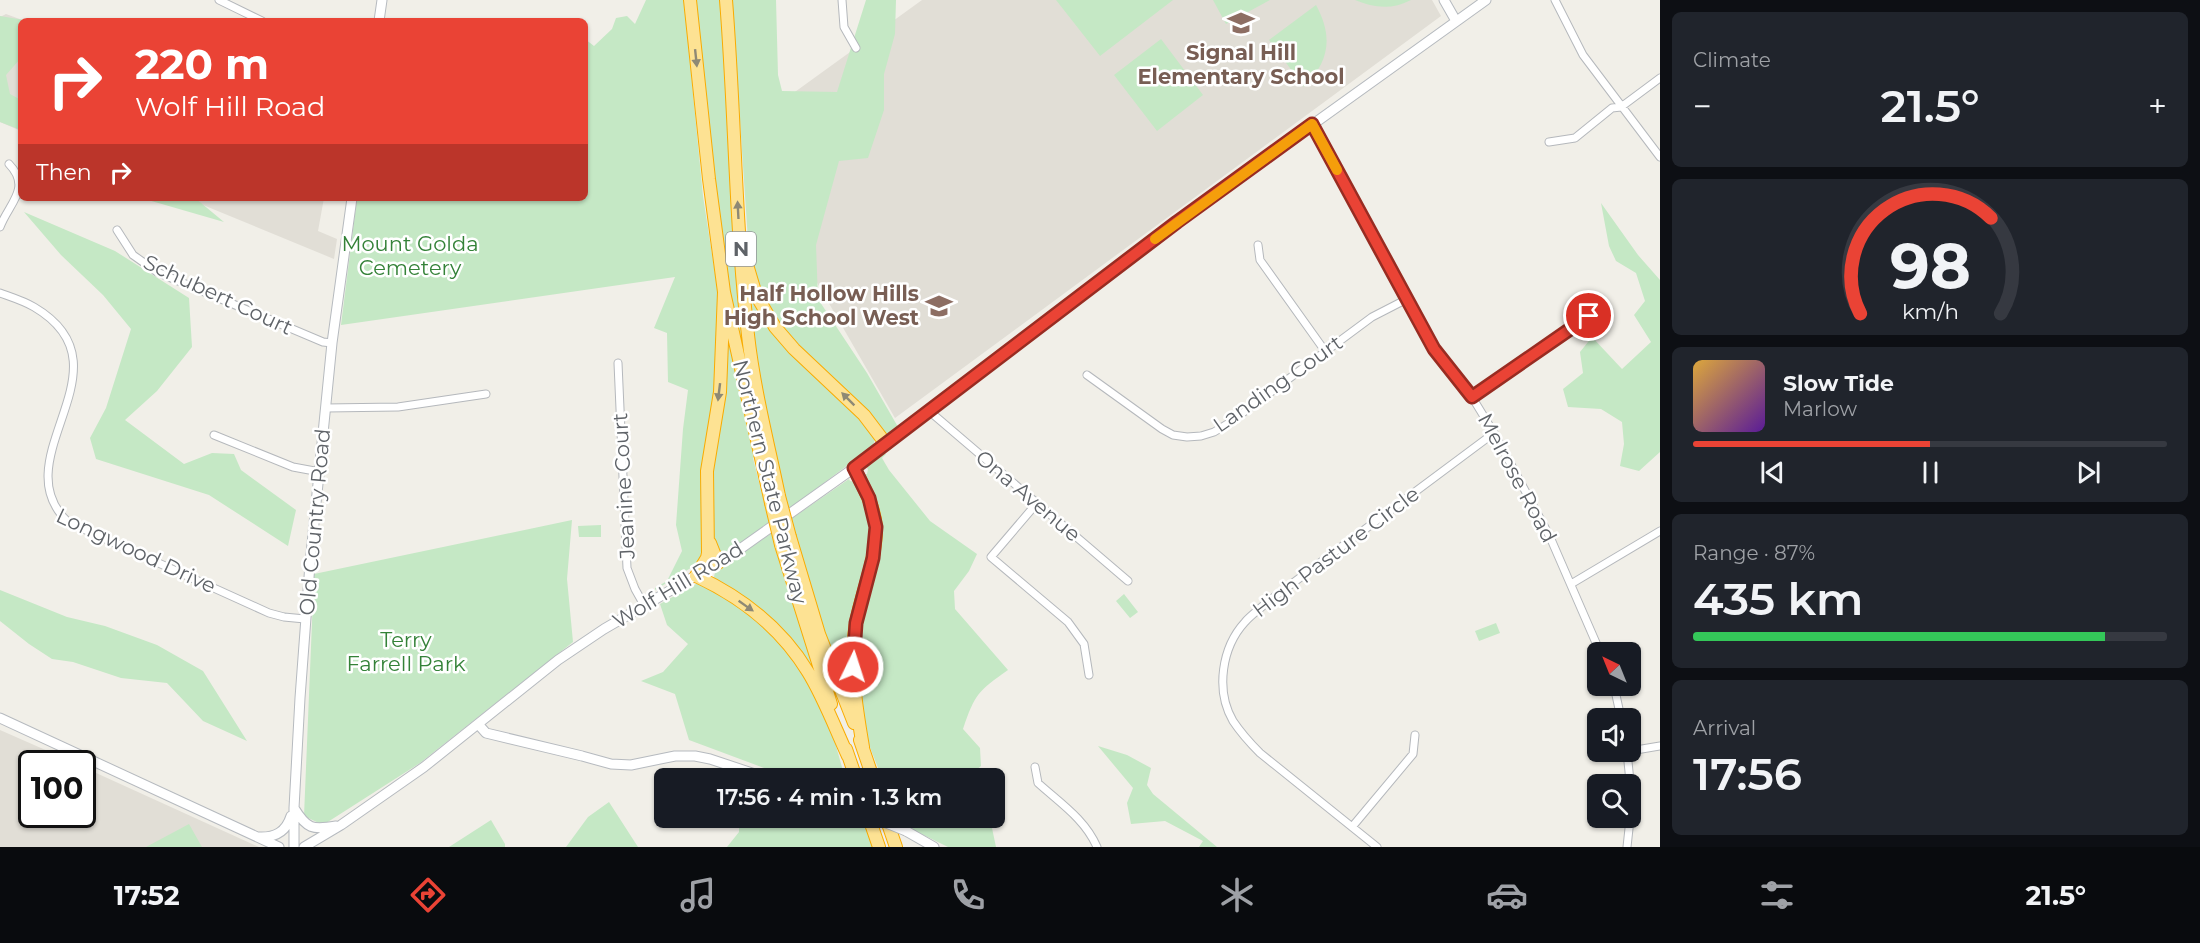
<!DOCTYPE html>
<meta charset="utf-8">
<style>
body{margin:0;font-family:Montserrat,sans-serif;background:#20242c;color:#f1f3f6;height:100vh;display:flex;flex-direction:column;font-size:22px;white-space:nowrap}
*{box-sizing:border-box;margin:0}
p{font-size:20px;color:#9ea1a6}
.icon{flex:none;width:33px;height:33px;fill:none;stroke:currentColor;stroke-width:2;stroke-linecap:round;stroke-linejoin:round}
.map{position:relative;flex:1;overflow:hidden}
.side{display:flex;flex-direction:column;gap:12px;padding:12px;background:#0d0f14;width:540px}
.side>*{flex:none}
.hud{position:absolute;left:18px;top:18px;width:570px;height:183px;border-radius:9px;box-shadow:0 2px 4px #0004;background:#ea4335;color:#fff;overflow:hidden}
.needle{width:39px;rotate:317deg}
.controls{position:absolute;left:1587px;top:642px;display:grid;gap:12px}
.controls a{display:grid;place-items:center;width:54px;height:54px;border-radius:9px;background:#171b24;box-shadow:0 2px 4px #0004;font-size:30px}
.speed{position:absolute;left:18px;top:750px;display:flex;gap:12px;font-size:30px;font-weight:700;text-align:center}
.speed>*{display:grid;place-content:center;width:78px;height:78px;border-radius:50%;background:#171b24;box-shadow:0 2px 4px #0004;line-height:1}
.speed .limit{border:3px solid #111;border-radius:9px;background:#fff;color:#111}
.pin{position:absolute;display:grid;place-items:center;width:51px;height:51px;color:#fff;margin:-26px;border:3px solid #fff;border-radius:50%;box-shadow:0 2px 6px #0007}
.me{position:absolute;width:66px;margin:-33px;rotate:4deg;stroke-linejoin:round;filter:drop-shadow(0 0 4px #0008)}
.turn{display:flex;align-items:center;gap:21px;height:126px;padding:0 18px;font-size:27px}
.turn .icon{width:78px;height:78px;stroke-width:2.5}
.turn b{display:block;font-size:42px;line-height:51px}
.then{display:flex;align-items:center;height:57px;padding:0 18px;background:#0003;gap:12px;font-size:22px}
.big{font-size:45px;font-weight:600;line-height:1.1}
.side .tile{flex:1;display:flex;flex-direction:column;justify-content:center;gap:9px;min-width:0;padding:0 21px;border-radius:9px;background:#20242c}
.side .dial{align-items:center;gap:0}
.dial svg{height:156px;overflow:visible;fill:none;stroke:#363941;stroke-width:7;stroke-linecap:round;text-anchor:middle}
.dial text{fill:#f1f3f6;stroke:none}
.song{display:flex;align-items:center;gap:18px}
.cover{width:72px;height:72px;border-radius:9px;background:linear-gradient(135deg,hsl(40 70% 55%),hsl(270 70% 35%))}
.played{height:6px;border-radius:3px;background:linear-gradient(90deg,#ea4335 50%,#363941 50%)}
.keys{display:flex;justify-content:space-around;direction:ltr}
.heat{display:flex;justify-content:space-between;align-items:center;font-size:33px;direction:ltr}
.charge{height:9px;border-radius:4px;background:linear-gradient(90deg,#34c759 87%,#363941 0)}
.trip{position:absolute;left:654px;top:768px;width:351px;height:60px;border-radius:9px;background:#171b24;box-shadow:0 2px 4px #0004;font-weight:600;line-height:60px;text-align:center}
.tab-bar{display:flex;height:96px;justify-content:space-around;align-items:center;background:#090b0e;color:#9ea1a6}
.tab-bar .icon{width:42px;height:42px}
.tab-bar .selected{color:#ea4335}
.tab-bar b{font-size:27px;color:#f1f3f6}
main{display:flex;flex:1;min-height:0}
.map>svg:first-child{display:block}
</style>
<main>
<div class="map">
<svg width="1660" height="847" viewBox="0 0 1660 847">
<rect width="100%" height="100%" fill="#f1efe8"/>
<!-- education -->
<path fill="#e1ded6" d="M922,0H1432L1441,16L895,418L766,194L752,123Z
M6,14L25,21H21V131L0,122V17Z
M186,198H324L318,231L337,239L334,259Z
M0,730L75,763L32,764V814H82L83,767L259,847H0Z"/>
<!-- green -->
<path fill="#c5e8c5" d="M646,0H684L703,196L720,306L707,548L702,561L655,590V588L667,581L682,551L676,525L683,429L688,390L668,382L667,333L654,328L675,277L341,325L357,198H585V39L594,46L612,29L616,18L627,16L635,24Z
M694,0H720L742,332L756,411L736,335L721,240Z
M732,0H776L778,75L782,91L837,92L866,0H896L895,34L884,74V110L868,158L839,161L816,245L818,299L867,373L898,427L891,433H885L781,330L763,303L753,275L749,256Z
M1056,0H1173L1100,56Z
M1213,0H1270L1226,24Z
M1355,0H1411C1392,10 1374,8 1355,0Z
M1316,5C1333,36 1330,61 1304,87L1269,40Z
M0,16L30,21H21V58L6,75L10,94L21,100V130L0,122Z
M1161,39L1203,95L1157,131L1114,75Z
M141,198H195L224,222Z
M1601,203L1638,255L1660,280V452L1639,471L1620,466L1624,444L1622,422L1601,409L1568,407L1563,389L1583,373L1580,352L1592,337L1622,369L1651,342L1634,315L1645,301L1636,273L1616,261L1609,246Z
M24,212L115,251L189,298L192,347L157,391L125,420L184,464L212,453L234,454L241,470L296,510L288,546L209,495L96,459L90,438L106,408L131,329L103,295L61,255Z
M749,282L758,304L862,416L875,439L873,446L788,510L762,396L753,344Z
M728,337L755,455L753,458L770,526L721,556L715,552L711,525L709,478Z
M884,452L886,454L882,458L889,470L930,521L977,554L969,571L954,591L955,609L1008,670C978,691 975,694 963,729L980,748L981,766L966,778H882L864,732L858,683L859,629L880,548L864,475L867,474L868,469L866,467Z
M849,479L850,481L855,482L870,516L872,537L867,568L854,701L846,690L810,592L812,590L791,519Z
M572,520L567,579L573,642L420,763L323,825L304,816L314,574Z
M601,525V537H579L578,526Z
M772,533L776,551L816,675L798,652L711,577H714L715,572Z
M696,584H703L764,623L806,674L833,735L845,778H791L689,740L675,694L641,681L663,672L688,644L667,625L660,604Z
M0,590L67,617L105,626L157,645L203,671L247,741L203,721L167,683L121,678L73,662L52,659L29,644L0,621Z
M1124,594L1138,612L1130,618L1116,601Z
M1496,623L1500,633L1479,641L1475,631Z
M1098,746L1127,755L1151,768L1147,785L1153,794L1217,847H1199L1203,841L1165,821L1131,824L1127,803L1133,788Z
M609,802L638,847H566L588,817Z
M739,818H859L867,821L875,847H727L739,832Z
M891,819L986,818L992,828L996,847H948Z
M491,820L505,844V847H449Z
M189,824L202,847H146Z"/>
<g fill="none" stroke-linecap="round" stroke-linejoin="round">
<defs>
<path id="street" d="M219,0L262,21
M842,0L844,27L856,48
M1555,0L1583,55L1660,157
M1312,124L1434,349L1472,397L1494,433L1550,537L1600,652
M1549,142L1575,138L1612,108L1621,107L1660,78
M0,227C9,203 32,188 9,164
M117,230L133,255L157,272L323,342L332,343
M1258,245L1260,260L1325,351
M0,293C11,297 24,301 34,307C136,367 0,458 68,522L269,613L284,617L305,619
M618,363L627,568L635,589L644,605
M1087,375L1162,429L1173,435L1187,437L1201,436L1214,432L1229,423L1372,317L1407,299
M1472,397L1589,316
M326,408L398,407L486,394
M928,410L1128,581
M214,435L293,467L320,472
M1037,503L991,557L1068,622L1084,644L1089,675
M1571,584L1660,531
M1614,686L1621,718
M1630,751L1660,746
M1035,767L1038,783C1060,803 1085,819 1097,847
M1352,827L1413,754L1415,735
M1377,847L1260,753C1250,743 1241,733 1233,721C1215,690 1222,647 1245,622C1251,615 1260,609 1266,603L1494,433
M1627,847L1632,801L1627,752"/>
<path id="secondary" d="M1444,0L1456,21
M379,21L382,0
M0,718L279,847
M478,724L486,733L582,756L611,764L631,765L675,756H695L710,759L767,778
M294,808C307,829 312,830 336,826
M906,831L934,847
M258,837C275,838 286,832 291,816
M294,847V808L300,698L310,564L332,343L352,198
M304,847L341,825L424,767L558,660L604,629L733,554L854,468L1195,209L1486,0"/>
<path id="highway" d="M690,0L709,179L724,292L771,503
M726,0C735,112 735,224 748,335C754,389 768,443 779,496
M748,268L756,295L775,327L794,349L864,415L886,444
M724,292L720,392L707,471L708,553L707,558L696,576C741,597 782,629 808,672C824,698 835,728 848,756
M854,468C863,486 875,507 876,528C876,561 862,591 856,623C849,664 856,706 863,747
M790,537L819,634L854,723
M710,543L718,563
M781,545L831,704
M860,740L873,778
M846,749L856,778
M869,818L879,847
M886,818L896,847"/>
</defs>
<!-- street casing -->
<use href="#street" stroke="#b5b8bc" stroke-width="9"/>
<!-- secondary casing -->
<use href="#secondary" stroke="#b6babf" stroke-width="11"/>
<!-- highway casing -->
<use href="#highway" stroke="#f9ab00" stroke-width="14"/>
<!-- street -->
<use href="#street" stroke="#fff" stroke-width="7"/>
<!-- secondary -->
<use href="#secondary" stroke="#fff" stroke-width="9"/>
<!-- highway -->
<use href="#highway" stroke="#fde293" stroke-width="12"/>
<defs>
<path id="secondary-bridge" d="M874,818L906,831"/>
<path id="highway-bridge" d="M779,496L790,537
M771,503L781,545"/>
</defs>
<!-- secondary-bridge casing -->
<use href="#secondary-bridge" stroke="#b6babf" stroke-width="11" stroke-linecap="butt"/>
<!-- highway-bridge casing -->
<use href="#highway-bridge" stroke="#f9ab00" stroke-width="14" stroke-linecap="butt"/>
<!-- secondary-bridge -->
<use href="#secondary-bridge" stroke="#fff" stroke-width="9"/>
<!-- highway-bridge -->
<use href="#highway-bridge" stroke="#fde293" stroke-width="12"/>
</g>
<!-- one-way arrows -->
<defs><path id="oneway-solid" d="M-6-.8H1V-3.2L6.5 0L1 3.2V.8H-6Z" transform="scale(1.5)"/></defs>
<g fill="#8e8975">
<use href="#oneway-solid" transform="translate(696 58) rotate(84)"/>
<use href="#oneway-solid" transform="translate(738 210) rotate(-93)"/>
<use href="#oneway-solid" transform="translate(719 392) rotate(97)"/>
<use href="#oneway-solid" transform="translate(848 399) rotate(-135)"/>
<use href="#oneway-solid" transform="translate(746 606) rotate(35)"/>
</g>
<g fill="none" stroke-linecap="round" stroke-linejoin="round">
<defs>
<path id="route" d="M853,667L856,623L873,558L876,527L869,498L854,468L1177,222L1312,124L1434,349L1472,397L1589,316"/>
</defs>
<!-- route casing -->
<use href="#route" stroke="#982c22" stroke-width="15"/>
<!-- route -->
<use href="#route" stroke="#ea4335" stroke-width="10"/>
<!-- slow -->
<path stroke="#f59e0b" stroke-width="10" d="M1155,239L1312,124L1337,170"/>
</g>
<!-- icons -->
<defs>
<symbol id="school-bare" viewBox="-9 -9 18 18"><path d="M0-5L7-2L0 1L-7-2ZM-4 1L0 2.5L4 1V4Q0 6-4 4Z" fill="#8d6e63" stroke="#fff" stroke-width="2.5" paint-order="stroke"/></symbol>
</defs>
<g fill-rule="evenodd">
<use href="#school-bare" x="1222" y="4" width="38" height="38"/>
<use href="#school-bare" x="920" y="287" width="38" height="38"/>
</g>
<g text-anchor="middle" stroke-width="5" stroke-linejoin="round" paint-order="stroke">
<!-- shield labels -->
<rect fill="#fff" stroke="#8f9295" stroke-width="1.5" x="726" y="232" width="30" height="34" rx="4.5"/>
<g font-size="20" font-weight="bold" fill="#5f6368">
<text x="741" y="256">N</text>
</g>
<!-- education labels -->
<g font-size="21" font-weight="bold" fill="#785e54" stroke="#fff">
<text x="1241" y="60">Signal Hill<tspan x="1241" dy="24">Elementary School</tspan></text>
<text x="919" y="301" text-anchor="end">Half Hollow Hills<tspan x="919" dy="24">High School West</tspan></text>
</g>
<!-- park labels -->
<g font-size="21" fill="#348238" stroke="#fff">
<text x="410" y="251">Mount Golda<tspan x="410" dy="24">Cemetery</tspan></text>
<text x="406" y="647">Terry<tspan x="406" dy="24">Farrell Park</tspan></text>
</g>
<!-- street labels -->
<g font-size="21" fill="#5f6368" stroke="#fff">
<text transform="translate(218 295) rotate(25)" y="7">Schubert Court</text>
<text transform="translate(1278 384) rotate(-35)" y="7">Landing Court</text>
<text transform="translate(1517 478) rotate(62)" y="7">Melrose Road</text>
<text transform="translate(770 482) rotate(76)" y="7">Northern State Parkway</text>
<text transform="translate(624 486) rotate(-93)" y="7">Jeanine Court</text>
<text transform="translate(1028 496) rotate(40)" y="7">Ona Avenue</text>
<text transform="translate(315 522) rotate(-85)" y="7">Old Country Road</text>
<text transform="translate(136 551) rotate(25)" y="7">Longwood Drive</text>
<text transform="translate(1336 552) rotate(-37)" y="7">High Pasture Circle</text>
<text transform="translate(678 585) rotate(-31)" y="7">Wolf Hill Road</text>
</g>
</g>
</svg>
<div class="controls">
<a><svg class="needle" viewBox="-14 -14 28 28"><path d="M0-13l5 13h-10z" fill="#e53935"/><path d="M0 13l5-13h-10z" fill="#9ea1a6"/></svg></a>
<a><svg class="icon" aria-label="sound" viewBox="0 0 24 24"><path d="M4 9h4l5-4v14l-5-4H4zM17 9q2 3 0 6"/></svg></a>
<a><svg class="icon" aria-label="search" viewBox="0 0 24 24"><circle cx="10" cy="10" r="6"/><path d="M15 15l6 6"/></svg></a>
</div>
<div class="speed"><div class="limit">100</div></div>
<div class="pin" style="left:1589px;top:316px;background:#d93025"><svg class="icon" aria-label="arrive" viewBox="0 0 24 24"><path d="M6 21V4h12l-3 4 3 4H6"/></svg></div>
<svg class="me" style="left:853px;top:667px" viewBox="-20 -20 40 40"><circle r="17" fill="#ea4335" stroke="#fff" stroke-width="3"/><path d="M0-11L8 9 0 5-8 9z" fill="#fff"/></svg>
<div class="trip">17:56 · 4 min · 1.3 km</div>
<div class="hud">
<div class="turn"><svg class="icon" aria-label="right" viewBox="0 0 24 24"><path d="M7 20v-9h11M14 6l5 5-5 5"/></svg><div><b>220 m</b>Wolf Hill Road</div></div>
<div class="then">Then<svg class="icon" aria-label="right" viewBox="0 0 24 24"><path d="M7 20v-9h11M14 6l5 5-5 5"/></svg></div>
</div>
</div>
<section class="side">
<div class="tile"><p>Climate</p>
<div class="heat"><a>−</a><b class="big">21.5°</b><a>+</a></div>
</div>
<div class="tile dial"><svg viewBox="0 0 100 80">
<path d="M14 69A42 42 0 1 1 86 69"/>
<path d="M14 69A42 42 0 0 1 81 20" stroke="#ea4335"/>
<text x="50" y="56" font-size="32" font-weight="700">98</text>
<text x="50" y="72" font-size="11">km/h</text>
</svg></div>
<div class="tile">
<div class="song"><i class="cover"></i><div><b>Slow Tide</b><p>Marlow</p></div></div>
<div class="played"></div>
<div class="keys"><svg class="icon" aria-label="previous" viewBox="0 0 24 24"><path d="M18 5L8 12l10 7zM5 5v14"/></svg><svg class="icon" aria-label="pause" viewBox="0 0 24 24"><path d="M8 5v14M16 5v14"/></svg><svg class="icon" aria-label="next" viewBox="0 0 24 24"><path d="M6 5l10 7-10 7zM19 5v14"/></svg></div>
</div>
<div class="tile"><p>Range · 87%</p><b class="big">435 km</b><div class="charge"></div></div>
<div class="tile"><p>Arrival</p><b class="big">17:56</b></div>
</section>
</main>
<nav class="tab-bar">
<b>17:52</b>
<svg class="icon selected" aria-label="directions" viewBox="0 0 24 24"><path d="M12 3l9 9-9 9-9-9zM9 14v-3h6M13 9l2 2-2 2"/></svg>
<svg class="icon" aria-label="music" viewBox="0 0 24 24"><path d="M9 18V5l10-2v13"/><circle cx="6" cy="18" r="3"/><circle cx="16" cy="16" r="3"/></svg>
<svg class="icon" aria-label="phone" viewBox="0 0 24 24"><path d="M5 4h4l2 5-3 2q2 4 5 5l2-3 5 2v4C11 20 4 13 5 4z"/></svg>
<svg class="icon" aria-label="climate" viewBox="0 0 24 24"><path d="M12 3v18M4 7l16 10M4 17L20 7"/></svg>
<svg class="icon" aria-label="car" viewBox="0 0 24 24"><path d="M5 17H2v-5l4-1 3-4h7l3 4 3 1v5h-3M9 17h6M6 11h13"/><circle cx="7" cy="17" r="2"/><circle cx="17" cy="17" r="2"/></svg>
<svg class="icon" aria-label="filters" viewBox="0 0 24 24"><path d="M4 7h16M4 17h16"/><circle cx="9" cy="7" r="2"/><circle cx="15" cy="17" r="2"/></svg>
<b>21.5°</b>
</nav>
